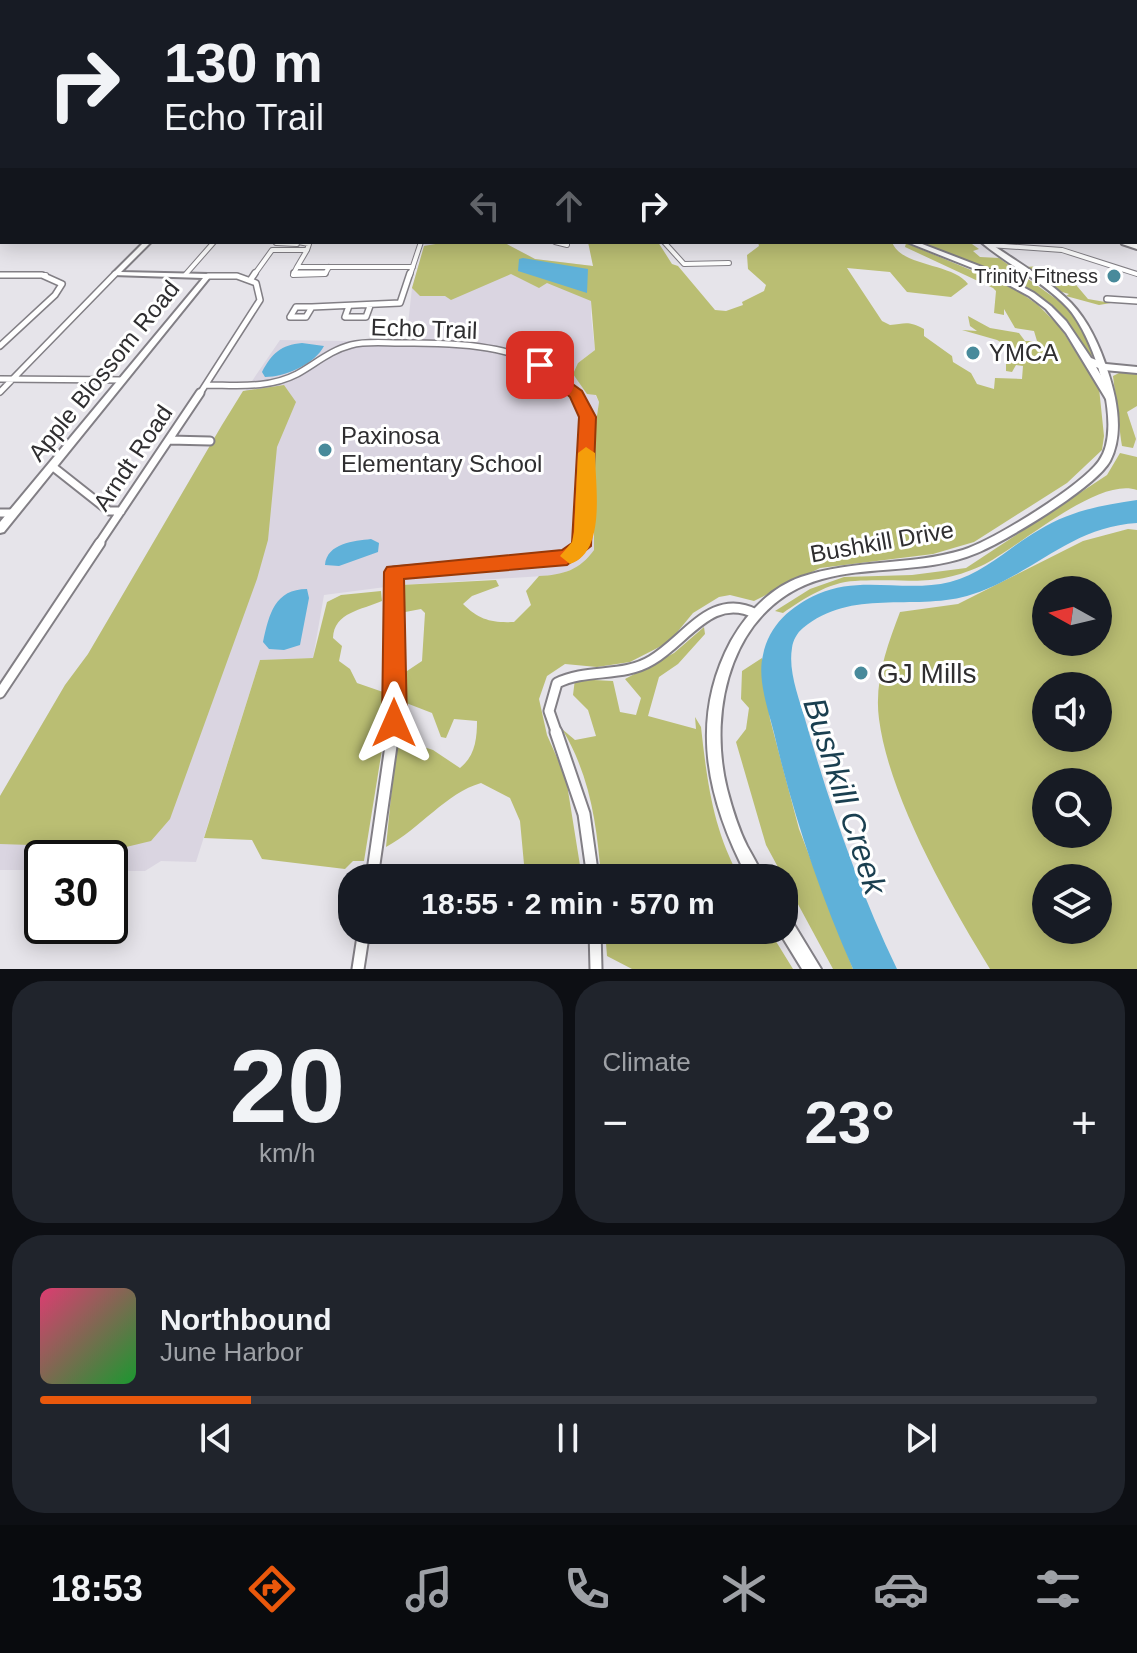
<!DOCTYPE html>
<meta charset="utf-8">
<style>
body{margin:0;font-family:Helvetica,sans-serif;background:#20242c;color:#f1f3f6;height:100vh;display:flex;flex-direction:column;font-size:30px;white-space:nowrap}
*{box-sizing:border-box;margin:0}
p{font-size:26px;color:#9ea1a6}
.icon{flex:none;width:44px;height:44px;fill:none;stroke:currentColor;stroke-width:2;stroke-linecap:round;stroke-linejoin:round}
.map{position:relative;height:969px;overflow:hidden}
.panel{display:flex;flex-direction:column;gap:12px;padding:12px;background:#0d0f14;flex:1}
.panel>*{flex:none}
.hud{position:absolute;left:0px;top:0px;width:1138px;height:244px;box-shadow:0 4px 20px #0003;background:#171b24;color:#f1f3f6;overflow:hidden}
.needle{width:52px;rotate:278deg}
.tools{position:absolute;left:1032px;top:576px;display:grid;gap:16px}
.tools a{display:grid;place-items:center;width:80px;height:80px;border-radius:50%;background:#171b24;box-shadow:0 4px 20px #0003;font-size:40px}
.speed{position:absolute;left:24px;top:840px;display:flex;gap:16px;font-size:40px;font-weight:700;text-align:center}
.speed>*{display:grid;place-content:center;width:104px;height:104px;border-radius:50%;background:#171b24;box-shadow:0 4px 20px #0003;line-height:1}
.speed .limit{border:4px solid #111;border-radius:12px;background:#fff;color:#111}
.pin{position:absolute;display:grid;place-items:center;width:68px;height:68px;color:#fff;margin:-34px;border-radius:16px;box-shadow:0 4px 12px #0006}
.me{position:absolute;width:88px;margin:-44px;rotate:0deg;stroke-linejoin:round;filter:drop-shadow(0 0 6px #0008)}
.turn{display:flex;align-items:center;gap:28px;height:168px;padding:0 32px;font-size:36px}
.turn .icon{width:104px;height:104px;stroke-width:2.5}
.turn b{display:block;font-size:56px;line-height:68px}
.lanes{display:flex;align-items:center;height:76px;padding:0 32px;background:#0003;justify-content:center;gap:40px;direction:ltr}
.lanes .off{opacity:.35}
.big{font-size:60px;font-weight:600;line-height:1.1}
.panel .tile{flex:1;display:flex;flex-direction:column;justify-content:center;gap:12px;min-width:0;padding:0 28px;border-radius:32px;background:#20242c}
.panel .dial{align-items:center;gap:0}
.dial b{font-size:104px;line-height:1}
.song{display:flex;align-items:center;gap:24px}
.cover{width:96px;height:96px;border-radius:12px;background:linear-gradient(135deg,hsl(340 70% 55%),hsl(130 70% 35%))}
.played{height:8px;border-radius:4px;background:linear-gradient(90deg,#ea580c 20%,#363941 20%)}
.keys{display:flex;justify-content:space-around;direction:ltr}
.heat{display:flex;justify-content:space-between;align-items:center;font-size:44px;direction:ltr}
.panel .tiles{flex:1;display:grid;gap:12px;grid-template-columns:1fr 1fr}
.tile:last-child{grid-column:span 2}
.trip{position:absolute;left:338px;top:864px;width:460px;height:80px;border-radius:32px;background:#171b24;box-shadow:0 4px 20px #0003;font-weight:600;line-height:80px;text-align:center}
.tab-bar{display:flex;height:128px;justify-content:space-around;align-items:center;background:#090b0e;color:#9ea1a6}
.tab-bar .icon{width:56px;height:56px}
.tab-bar .selected{color:#ea580c}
.tab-bar b{font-size:36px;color:#f1f3f6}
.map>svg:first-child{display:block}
</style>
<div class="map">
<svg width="1137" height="969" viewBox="0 0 1137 969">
<rect width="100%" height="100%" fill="#e6e4ea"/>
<!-- built -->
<path fill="#dad5e1" d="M503,242L535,259L593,266L591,316L595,350L578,363L599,402L594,436V550L585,564L559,575L401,585L324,595L313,658L260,660L196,862L161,861L145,871H110V858H42V870H0V796L65,685L88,654L222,425L280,340L406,342L412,288L425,243Z"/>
<!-- green -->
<path fill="#babe73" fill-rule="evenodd" d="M447,242H503L535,259L593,266L588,242H658L672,264L678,266L715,310L726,311L743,305L742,302L764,291L766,285L748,269L747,255L759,246L758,242H892C901,267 953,263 968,284L951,297L907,292L890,272L847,268L882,321L890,325C904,324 908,320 924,329V336L952,356L953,362L971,373L977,384L994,389L995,378L1022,379L1023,366L1016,365L1012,372L1006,371V362L1016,356L1015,350L997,340L962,330L977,331L970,326L968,316L990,328L1019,333L1025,341H1037L1034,331L1015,328L1004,309V315L994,313L996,291L993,288L905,247L906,243L1014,288L1038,305L1060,327L1099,388L1104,436L1102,450L1067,483L974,542L933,554L820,568L754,601L730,595L719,597L693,613L669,642L630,662L597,667L565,664L547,676L539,699L547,735L566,778L582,878L525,875L520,821L510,798L481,783C446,793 421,828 386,847L400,705L409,714L412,743L433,750L460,768C475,756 477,739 477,721L454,719L446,738L441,737L432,713L401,701V675L422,661L425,613L421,609L400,613L401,585L496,580L499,586L472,596L463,604C479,620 492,623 514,622L531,605L526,591L539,576C563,575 580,570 594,550V436L599,402L596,395L587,394L573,374L578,363L595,350L591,301L547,283L539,288L511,274L451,300L445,296H420L412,288L424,246Z
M918,242H980L972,244L979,249L973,251L980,257L999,258L1063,304L1074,316L1098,360C1082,353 1063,314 1044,300C1007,273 961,259 918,242Z
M1041,266L1040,271L1055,278L1066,273L1088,299L1111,303L1099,305L1066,296L1069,294L1055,290L1025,267Z
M1121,372L1137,373V406L1127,412L1136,439L1133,448L1122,446L1121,440L1113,376Z
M284,385L296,402L277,447L268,540L257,579L170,819L151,841L122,848L0,844V796L65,685L88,654L222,425L243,391Z
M1120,453L1137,457V490C1097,476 1016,550 981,566C933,588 904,578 855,581C829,582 803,599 783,613L775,611L810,589L844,577L912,575L966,568L1107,475Z
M1128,529L1137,530V969H990C949,902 889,797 879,719C874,682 887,646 900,612L958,604L1083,541ZM1046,590H1098V642H1046ZM1046,686H1098V738H1046ZM1046,782H1098V834H1046ZM1046,878H1098V930H1046Z
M381,591L382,601C362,610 334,612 333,638L342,646L339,661L350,669L357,683L383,692V701L386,702L384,737L364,861H353L345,869L262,859L252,840L204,838L260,660L313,658L327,602L341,595Z
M704,627L705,634L678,664L659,677L648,716L696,729L695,717L701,727C707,781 713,830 740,878H601C597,825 590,775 562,729L575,740L596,736L588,710L573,695L575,679L613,681L620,712L636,715L641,698L625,679L674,653Z
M762,658L770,719L799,829L853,969H833L766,845L736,742L746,729L749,708L741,699L742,671Z
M605,930H769L793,969H632L607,956Z"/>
<!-- water -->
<path fill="#5fb1d9" d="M523,258L588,269L587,293L518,271L519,259Z
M302,343L324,346C315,364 285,377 265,377L262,372C272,353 281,345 302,343Z
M1137,500V523C1068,527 1030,578 967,596C912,611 852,588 803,628C797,633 793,640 792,648C788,671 799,698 805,719C829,803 859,890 897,969H853C819,892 793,814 774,733C768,709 757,679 763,655C769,625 791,606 818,594C861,575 905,593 950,582C985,573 1009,547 1039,530C1069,511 1103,505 1137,500Z
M371,539L379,543L378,552L339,566L325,565C327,543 354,541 371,539Z
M307,589L309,598L300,645L284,650L269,649L263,642C269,614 275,589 307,589Z"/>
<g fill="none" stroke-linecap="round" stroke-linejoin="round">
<defs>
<path id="street-far4" d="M298,242L309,244L307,250
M555,242L567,245V242
M664,242L684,264L729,263
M276,243L297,244
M989,245L1062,250L1137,274
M307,250L297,267H413
M297,267L293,275L325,274L329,267
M0,275H46
M185,275L214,242
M254,275L272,250H307
M410,275L421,242"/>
<path id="street-far3" d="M294,273H325
M0,275H42L62,284L55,295L0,346
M251,279L255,273
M1107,299L1137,301
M349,306L345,317H366L370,306
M296,307H312L306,317H290Z
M312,307L400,303L410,273
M0,379L123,380
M206,385C237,385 268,389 297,374C315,364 331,350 351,345C366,341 384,343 400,343C460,342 537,344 577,395
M0,392L115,274
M199,395L260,300L256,283L237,276H208"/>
<path id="street-far2" d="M575,393C594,417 590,515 580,545
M169,440L210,441
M52,466L109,511H121
M0,513H12
M98,545L200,393"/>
<path id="street-far1" d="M0,693L100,543
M392,734L394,572L567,558L575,554L581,543
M557,734L549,711L557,683C587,668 623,678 652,660C687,639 712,591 756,614"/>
<path id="street" d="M556,732L584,814L593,878
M372,878L393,732
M595,930L596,969
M358,969L364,930"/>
<path id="secondary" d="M144,242H151L121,272L208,274L211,276L4,532L0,533V522L203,278L113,275V273Z
M981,242H988C1016,261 1047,279 1071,303C1089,322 1100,347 1108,372C1117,399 1124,434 1110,461C1095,488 1007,540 977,553C928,574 872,565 822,579C732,604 707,708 727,789C732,808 738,828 747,846C753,857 759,867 764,878H748C708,802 688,721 731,641C747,613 770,588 801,577C854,559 910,566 963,550C994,540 1080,487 1099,461C1124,427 1094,337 1068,308C1043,281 1008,265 981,242Z
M784,916L790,918L821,969H802L778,930H784Z"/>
<path id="primary" d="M0,107H2V109H0Z
M907,242H917L995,272L1034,293L1051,306L1066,321L1091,358L1106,364L1137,367V373L1104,370L1096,367L1114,397L1109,400L1106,399L1066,333L1046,309L1029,296L990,275Z"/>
<path id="highway" d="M1121,242L1137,244V249L1122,244Z"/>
</defs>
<!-- street-far4 casing -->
<use href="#street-far4" stroke="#827f85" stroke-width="6"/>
<!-- street-far3 casing -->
<use href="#street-far3" stroke="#827f85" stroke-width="8"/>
<!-- street-far2 casing -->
<use href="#street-far2" stroke="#827f85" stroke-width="11"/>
<!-- street-far1 casing -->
<use href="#street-far1" stroke="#827f85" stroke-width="13"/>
<!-- street casing -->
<use href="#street" stroke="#827f85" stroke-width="15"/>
<!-- secondary casing -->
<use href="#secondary" stroke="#827f85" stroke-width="4"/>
<!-- primary casing -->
<use href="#primary" stroke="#827f85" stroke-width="4"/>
<!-- highway casing -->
<use href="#highway" stroke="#827f85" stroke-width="4"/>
<!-- street-far4 -->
<use href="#street-far4" stroke="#fff" stroke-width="4"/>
<!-- street-far3 -->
<use href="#street-far3" stroke="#fff" stroke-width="5"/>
<!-- street-far2 -->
<use href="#street-far2" stroke="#fff" stroke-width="7"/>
<!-- street-far1 -->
<use href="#street-far1" stroke="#fff" stroke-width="9"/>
<!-- street -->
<use href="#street" stroke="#fff" stroke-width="11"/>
<!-- secondary -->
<use href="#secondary" fill="#fff" fill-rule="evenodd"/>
<!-- primary -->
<use href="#primary" fill="#fff" fill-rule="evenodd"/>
<!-- highway -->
<use href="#highway" fill="#fff" fill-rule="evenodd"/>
</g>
<!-- sky -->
<linearGradient id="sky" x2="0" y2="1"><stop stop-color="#71b3e2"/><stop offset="0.43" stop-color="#f4f3f6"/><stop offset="1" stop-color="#f4f3f6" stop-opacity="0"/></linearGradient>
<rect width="1137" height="238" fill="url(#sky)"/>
<!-- route -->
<path fill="#ea580c" stroke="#983908" stroke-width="2" d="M540,360L582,391L596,417L591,546L567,565L404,579L407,723L403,731L394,735L386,731L382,723L384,572L387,567L562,550L572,543L579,417L570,397L533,365Z"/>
<!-- slow -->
<path fill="#f59e0b" d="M586,447L595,453C595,484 607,552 570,564L560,556L572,542L574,532L578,453Z"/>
<!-- markers -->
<g fill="#488a9b" stroke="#fff" stroke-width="3">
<circle cx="1114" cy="276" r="8"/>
<circle cx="973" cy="353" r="8"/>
<circle cx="325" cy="450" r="8"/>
<circle cx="861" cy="673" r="8"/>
</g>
<g text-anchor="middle" stroke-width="6" stroke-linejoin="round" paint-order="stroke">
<!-- far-poi labels -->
<g font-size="20" fill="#2f2e30" stroke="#fff" text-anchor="end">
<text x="1098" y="283">Trinity Fitness</text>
</g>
<!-- street labels -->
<g font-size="24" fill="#2f2e30" stroke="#fff">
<text transform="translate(424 329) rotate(2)" y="8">Echo Trail</text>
<text transform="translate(104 371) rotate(-51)" y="8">Apple Blossom Road</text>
<text transform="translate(133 458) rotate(-56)" y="8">Arndt Road</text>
<text transform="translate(882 542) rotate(-10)" y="8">Bushkill Drive</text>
</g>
<!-- poi labels -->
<g font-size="24" fill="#2f2e30" stroke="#fff" text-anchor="start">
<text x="989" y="361">YMCA</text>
<text x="341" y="444">Paxinosa<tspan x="341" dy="28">Elementary School</tspan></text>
</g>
<!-- near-poi labels -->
<g font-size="28" fill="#2f2e30" stroke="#fff" text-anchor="start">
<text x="877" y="683">GJ Mills</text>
</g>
<!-- near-water labels -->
<g font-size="32" font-style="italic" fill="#1a3f50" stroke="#fff">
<text transform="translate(845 796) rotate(72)" y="11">Bushkill Creek</text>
</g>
</g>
</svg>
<div class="tools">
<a><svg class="needle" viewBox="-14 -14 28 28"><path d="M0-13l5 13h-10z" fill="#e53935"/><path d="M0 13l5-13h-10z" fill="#9ea1a6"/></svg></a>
<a><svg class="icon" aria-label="sound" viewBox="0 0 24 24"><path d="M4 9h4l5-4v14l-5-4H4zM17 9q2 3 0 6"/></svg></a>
<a><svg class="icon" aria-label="search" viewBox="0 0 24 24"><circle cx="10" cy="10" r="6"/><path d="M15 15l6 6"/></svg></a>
<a><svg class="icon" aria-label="layers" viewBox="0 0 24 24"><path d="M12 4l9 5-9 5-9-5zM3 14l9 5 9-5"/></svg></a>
</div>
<div class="speed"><div class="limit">30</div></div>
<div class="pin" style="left:540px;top:365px;background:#d93025"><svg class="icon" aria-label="arrive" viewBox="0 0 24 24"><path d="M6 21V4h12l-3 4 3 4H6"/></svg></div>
<svg class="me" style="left:394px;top:723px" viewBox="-20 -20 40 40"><path d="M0-17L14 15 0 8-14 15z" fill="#ea580c" stroke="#fff" stroke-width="4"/></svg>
<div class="trip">18:55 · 2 min · 570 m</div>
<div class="hud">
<div class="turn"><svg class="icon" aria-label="right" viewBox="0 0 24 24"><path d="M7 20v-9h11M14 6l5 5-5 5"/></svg><div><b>130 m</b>Echo Trail</div></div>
<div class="lanes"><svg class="icon off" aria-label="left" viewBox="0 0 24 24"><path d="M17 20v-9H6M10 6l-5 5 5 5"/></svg><svg class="icon off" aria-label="ahead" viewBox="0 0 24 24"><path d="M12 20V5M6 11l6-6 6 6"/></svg><svg class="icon" aria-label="right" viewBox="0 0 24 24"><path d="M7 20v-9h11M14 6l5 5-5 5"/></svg></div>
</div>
</div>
<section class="panel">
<div class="tiles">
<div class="tile dial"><b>20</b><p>km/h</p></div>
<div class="tile"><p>Climate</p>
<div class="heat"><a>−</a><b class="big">23°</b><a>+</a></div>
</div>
<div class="tile">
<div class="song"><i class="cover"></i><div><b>Northbound</b><p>June Harbor</p></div></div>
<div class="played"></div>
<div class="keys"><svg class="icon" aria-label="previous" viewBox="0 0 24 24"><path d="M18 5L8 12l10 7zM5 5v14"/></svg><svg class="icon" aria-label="pause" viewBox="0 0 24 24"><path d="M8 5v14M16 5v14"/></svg><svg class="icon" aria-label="next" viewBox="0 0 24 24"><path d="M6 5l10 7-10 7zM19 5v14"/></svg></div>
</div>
</div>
</section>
<nav class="tab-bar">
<b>18:53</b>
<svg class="icon selected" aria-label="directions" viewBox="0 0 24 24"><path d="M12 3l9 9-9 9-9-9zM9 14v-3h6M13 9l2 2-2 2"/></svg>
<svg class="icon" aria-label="music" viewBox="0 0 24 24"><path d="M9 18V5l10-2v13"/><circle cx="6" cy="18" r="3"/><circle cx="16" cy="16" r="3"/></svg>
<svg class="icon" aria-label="phone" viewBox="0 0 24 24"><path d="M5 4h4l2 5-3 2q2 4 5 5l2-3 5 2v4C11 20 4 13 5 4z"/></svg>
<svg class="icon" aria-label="climate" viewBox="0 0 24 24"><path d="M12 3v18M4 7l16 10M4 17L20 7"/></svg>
<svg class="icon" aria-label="car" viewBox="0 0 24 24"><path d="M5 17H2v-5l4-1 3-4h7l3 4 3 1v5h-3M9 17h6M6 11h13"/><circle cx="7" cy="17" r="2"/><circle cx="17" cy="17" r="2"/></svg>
<svg class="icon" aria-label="filters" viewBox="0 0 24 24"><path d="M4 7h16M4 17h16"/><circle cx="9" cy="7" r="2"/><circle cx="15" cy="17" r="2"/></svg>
</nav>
